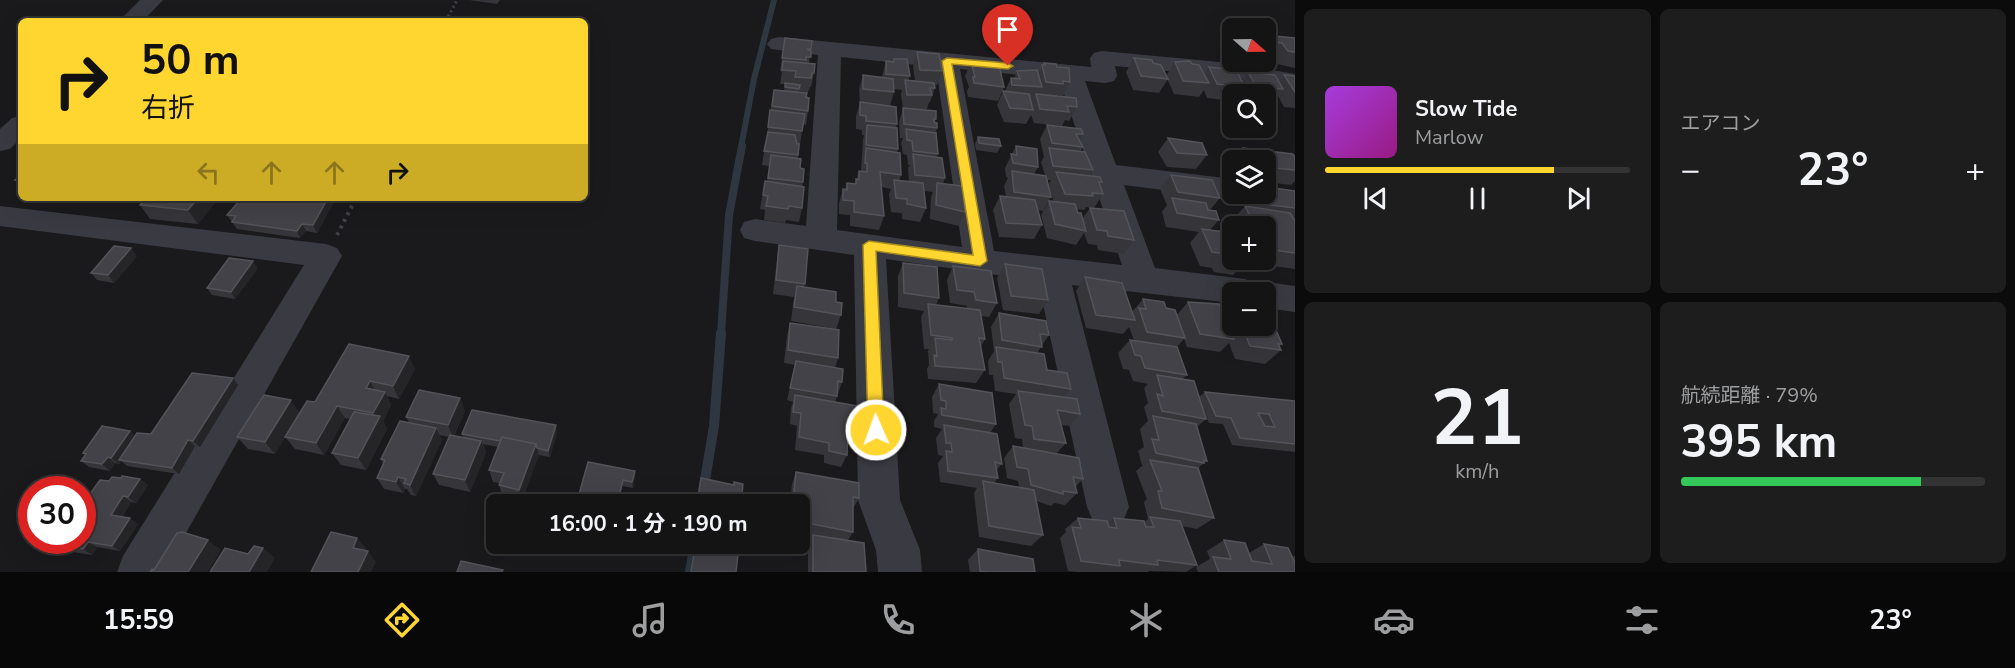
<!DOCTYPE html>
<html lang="ja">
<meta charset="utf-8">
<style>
body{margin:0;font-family:"Nunito Sans","Noto Sans JP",sans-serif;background:#1d1d1e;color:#f1f3f6;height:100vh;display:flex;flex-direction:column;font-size:22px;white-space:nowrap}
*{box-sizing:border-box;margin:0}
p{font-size:20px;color:#9d9ea0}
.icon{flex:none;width:33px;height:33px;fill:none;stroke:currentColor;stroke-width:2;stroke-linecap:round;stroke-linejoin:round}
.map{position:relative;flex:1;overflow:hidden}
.side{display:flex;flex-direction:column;gap:9px;padding:9px;background:#0b0b0c;width:720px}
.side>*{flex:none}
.banner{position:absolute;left:18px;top:18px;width:570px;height:183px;border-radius:9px;box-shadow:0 6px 24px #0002,0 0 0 2px #333334;background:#ffd62f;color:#111;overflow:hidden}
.needle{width:39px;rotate:110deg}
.buttons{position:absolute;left:1222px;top:18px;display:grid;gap:12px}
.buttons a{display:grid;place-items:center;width:54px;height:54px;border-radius:9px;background:#141415;box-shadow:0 6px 24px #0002,0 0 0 2px #333334;font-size:30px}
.speed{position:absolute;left:18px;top:476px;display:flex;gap:12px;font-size:30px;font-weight:700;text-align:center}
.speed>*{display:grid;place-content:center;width:78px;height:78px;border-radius:50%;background:#141415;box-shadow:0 6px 24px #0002,0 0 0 2px #333334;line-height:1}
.speed .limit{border:9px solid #d22;background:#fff;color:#111}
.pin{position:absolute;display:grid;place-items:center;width:51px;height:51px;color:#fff;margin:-62px -26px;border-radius:50% 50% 50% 0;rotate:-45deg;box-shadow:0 0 6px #0007}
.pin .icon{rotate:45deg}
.me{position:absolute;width:66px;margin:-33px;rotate:358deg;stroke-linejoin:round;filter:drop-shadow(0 0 4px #0008)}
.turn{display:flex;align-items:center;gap:21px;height:126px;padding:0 24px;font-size:27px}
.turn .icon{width:78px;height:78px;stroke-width:2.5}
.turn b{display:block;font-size:42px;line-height:51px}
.lanes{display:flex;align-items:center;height:57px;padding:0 24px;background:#0003;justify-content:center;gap:30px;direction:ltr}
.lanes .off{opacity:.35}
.big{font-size:45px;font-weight:700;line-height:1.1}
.side .card{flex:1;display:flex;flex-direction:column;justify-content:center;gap:9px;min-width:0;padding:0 21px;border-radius:9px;background:#1d1d1e}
.side .dial{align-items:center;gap:0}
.dial b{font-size:78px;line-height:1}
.song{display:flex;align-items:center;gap:18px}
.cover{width:72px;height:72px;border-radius:9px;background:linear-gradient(135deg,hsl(280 70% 55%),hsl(310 70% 35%))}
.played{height:6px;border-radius:3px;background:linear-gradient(90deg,#ffd62f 75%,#333334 75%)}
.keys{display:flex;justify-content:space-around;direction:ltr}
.heat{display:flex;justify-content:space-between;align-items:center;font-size:33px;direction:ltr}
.charge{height:9px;border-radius:4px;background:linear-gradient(90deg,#34c759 79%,#333334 0)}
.side .tiles{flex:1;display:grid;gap:9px;grid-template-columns:repeat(2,1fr)}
.trip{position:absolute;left:486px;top:494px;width:324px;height:60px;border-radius:9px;background:#141415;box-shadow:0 6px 24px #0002,0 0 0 2px #333334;font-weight:700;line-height:60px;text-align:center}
.tabs{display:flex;height:96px;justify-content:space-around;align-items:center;background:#080808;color:#9d9ea0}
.tabs .icon{width:42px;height:42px}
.tabs .selected{color:#ffd62f}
.tabs b{font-size:27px;color:#f1f3f6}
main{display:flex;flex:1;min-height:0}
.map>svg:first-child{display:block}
</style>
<main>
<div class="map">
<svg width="1295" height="572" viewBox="0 0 1295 572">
<rect width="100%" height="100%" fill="#1a1a1c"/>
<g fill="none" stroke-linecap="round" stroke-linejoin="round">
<!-- stream-far2 -->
<path stroke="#2e3642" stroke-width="6" d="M741,147L754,79L774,0"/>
<!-- stream-far1 -->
<path stroke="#2e3642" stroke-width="8" d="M721,334L729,215L742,146"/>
<!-- stream -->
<path stroke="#2e3642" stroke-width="10" d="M701,504L714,426L721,333
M690,572L695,543"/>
<!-- path-far1 -->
<path stroke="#404149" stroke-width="3" stroke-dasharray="2 3" stroke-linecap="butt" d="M446,21L457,0"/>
<!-- path -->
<path stroke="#404149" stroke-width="4" stroke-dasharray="3 4.5" stroke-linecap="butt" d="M337,235L356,198"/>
<!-- minor -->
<path fill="#3a3a42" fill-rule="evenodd" d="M140,0H163L143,21H119Z
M779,37L1091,67L1090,58L1094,53L1102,51L1230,63L1295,74V88L1230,77L1115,66L1117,76L1114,81L1105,83L1085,81L1116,165L1233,179V194H1245L1233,199L1124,185L1155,268L1245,279L1258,285L1266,282L1295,286V312L1266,308V292H1233V303L1072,285L1129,507L1123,521L1108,527L1093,521L1087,507L1038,281L886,259L900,500L920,550L922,572H878L876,550L858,500L854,255L755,241L744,238L740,230L744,222L755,219L806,226L818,55L771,49L767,44L771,39ZM841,57L936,67L962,247L837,230ZM960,69L1059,79L1122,265L994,251Z
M21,116V138L10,149L0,151V129L12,118Z
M0,206L326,244L337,248L342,256L164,572H117L123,556L304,265L0,226Z"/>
</g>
<!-- wall -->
<path fill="#36353a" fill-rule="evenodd" d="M469,0H500L497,4Z
M1233,34V60L1224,47Z
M1275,36L1295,38V68L1277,64L1272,57H1269L1266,61V45L1267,47Z
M785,38L812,41L809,63L814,73L811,87H810L808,92L799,91V93L806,97L808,111L806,125L803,124L798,158L803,182L802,187V208L799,222L786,220L785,223L764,220L765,210L760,209L765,181L767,182L769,166L762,165L774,90L784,91L785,84H780L782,72L780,71Z
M917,52L942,71L937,85H934L935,88L930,102H929L927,109H912L936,119L935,122L937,128L936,133L938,154L936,157L945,178L943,184L965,212L959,226L930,219L931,197L933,192L924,191L926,208L920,222L902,219V213L891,212L889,194L891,189L881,187L884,216L879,230L850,226V215L839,214V203L843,189H845L847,183L855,184L859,171H861L863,139L864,135H862V130L856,129V116L860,103L859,89L863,75L882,77L886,61L893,62L894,59L910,76L908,80L915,81L913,66ZM894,89L902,90L901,94L903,109L899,122L900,138H903L901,143L903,154L907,155L908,165H910L908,168L909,182L899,181L901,175L897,152L898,149L896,128L897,124L890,106L894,92Z
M1134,58L1153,63L1168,79L1159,93L1133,90L1126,72Z
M971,62L1004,87L998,101L968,97L967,91L969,87L965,76Z
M1175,62L1192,64L1204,75L1209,67L1241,81L1248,72L1279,82L1284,75L1295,76V108L1284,107L1278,96L1272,103H1266V94H1243L1241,92L1239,94H1233V101L1207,98L1204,90L1199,97L1174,94L1166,76Z
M1234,62H1266L1262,67L1235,64Z
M1044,63L1057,67L1070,82L1063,96L1057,95V96L1077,107L1069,121L1065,120L1062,126L1034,123L1031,115L1026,124L1004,122L997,105L1003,91H1005L1011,78H1014L1017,71L1038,74Z
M1047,125L1083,134L1080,140L1083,147L1080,152L1093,170L1090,176L1102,182L1100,185L1103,194L1094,208L1086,207L1084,210L1077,209L1078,213L1082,219L1090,208L1134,240L1124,254L1098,250L1097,245L1088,244L1084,233L1076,245L1047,238L1041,215L1049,201L1054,202L1049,189L1051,197L1043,211L1038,210L1042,225L1034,239L999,237L993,210L1000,196H1006L1004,186L1008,178L1006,177L1005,168L1016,146L1038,167L1034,174L1045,175L1041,162L1044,157L1040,139ZM1047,180H1051L1048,185Z
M978,137L1001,146L997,153L976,150L975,144Z
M1168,138L1207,155L1196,169L1167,167L1158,152Z
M1243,148L1295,157V181L1291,185L1266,182V160H1233Z
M21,175V187L15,180Z
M1171,175L1220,198L1210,210L1219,220L1210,230L1233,235V260H1245L1246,261L1233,275L1214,272L1212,268L1200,266L1190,243L1199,232L1166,227L1162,212L1167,205L1160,189Z
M1295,191V269L1252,263L1251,260H1266V226H1236L1233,220L1245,206L1252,207L1249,200L1255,194H1266Z
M93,198H127L123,202Z
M146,198H219L198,224L150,219L140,205Z
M242,198H336L317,233L306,231L300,238L237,229L227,215Z
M779,245L805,284L804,287L836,302L841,315L836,329L791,321L794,297L773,294L777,259Z
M137,256L114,283L97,280L91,273Z
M903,263L939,298L936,305L967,309V306L950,303L947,280L953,266L997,303L989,317L981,316L985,339L981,347L985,370L976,383L928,379L927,369L929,365L928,351L929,349H924L921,317L924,311L898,307V276Z
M1005,264L1048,300L1039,314L1003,310L997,278Z
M258,268L235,299L212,295L207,288Z
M1085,277L1132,312L1143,299L1166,308L1177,315L1188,302L1226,320L1233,313V326H1266L1282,344L1279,347L1281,350L1265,364L1235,359L1229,343L1220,352L1187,347L1184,339L1177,347L1187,375L1182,379L1199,397L1205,392L1295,401V452L1232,445L1223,424L1209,423L1205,415L1206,419L1197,427L1207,461L1198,468L1214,518L1197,529L1182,526L1197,565L1186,572L1149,571L1148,572H1077L1068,571L1060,538L1066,532L1065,529L1078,518L1108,523L1114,518L1144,522L1148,519L1144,502L1147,499L1136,471L1143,465H1142L1138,451L1144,447L1140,429L1148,421L1144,407L1148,403L1144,388L1148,384L1133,381L1129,370L1123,369L1118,353L1130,340H1134L1129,327L1123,334L1086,328L1076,291Z
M999,313L1049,335L1037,353L1047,370L1071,389L1064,397L1080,414L1069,426L1061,425L1066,443L1056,454L1083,479L1075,487L1077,493L1065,505L1054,503L1051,506L1037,501L1043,535L1031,546L979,537L974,493L977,488L940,482L938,463L943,456L938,455L936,438L942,429L934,427V421L938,414L933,413L932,397L939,384L996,424L990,433L1002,464L996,471L998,478L994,483L1019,487L1018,481L1007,478L1004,458L1013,446L1023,448L1022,439L1015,438L1009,404L1016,394L995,391L993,375H989L988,361L994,351L991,327Z
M790,323L838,358L835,368L842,382L835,402L857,429L852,441L847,440V455L841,467L824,463V455L795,450L797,426L790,424L791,408L793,402L787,400L795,365L784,363L787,336Z
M349,344L415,369L399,399L387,396L391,405L383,421L387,429L366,470L341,465L332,453L350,419L345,418L324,455L295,449L285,437L275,454L248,449L237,437L300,412L315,402Z
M233,378L238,385L200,447L195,446L179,474L127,466L121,461L119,464L115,463L110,471L89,467L81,461L85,455L83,453L130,431L135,436L151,434Z
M465,411L454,436L463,437L462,434L557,432L550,457L538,455L522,501L503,497L499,485L500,483L493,482L489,470L498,447L483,444L486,453L470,492L439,485L433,474L449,437L439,435L442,440L416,496L411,495L407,489H405L403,493L384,489L377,478L383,464L381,459L409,422L406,417Z
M635,471V477L633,488L623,486L581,504L579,503L578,498Z
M796,472L859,498L853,509V532L848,540L866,572H808V546L813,536L800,533V504L790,503L792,484Z
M100,480L148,485L136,503L131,502L122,517L138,524L120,551L97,547L92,555L54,549L45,543L82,540Z
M1224,540L1249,553L1264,544L1292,557L1295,556V572H1198L1196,567L1210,559L1207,551Z
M978,549L1035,572H970L968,560Z"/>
<!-- shaded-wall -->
<path fill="#252528" d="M120,198H127L123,202Z
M198,198H219L198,224L188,210Z
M328,198H336L317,233L313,225Z
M302,224L306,231L300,238L297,231Z
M131,248L137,256L114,283L108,275Z
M253,261L258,268L235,299L231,292Z
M409,356L415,369L399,399L393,386Z
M233,378L238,385L200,447L193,441Z
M370,381L377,394L366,388Z
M385,392L391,405L383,421L387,429L366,470L358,458L378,421L373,413Z
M460,398L465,411L453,437L448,425Z
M291,400L300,413L275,454L265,442Z
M337,406L345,418L324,455L316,443Z
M556,425L557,432L550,457L548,451Z
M436,428L442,440L416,496L410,485Z
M130,431L137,438L119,460L121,461L119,464L111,458Z
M188,440L195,446L179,474L172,468Z
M481,441L486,453L470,492L465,480Z
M536,444L539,456L522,501L519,490Z
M108,457L115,463L110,471L102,464Z
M635,471V477L633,488L632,482Z
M398,477L405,489L403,493L396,482Z
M140,479L148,485L136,503L128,497Z
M623,480V486L619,504H617Z
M123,496L131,502L119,521L111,515Z
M130,518L138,524L120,551L112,546Z
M357,538L366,548L362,558L353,548Z
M208,540L221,550L208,572H188Z
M88,542L97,547L92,555L83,549Z
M263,548L275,558L267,572H249Z
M368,551L376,562L371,572H358Z"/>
<!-- building -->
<path fill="#424248" stroke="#53535a" stroke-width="1.5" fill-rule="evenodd" d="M1275,36L1295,38V52L1288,51L1282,43H1279Z
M785,38L812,41L811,49H807L811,51V57H806V60L782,58Z
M1266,45L1272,53H1266Z
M917,52L939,54L942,71L920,70Z
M1134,58L1152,60L1153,63L1161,65L1168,79L1141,76Z
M894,59H907L910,76L886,74V61L894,62Z
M783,61L815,64L814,73H812L811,78L795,77L796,71L782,70Z
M1190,61L1192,64L1199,65L1209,83L1183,81L1175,62Z
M971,62L999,65L1004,87L974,83L973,77H975Z
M1044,63L1056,64L1057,67L1069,68L1070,82L1063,81V84L1046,82L1042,65H1045Z
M1209,67L1236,70L1245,87L1217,84Z
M1037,70L1042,87L1012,85L1011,78L1020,79L1017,71Z
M1248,72L1275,75L1283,89L1257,88Z
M863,75L893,79L894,92L863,89Z
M1284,75L1295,76V92Z
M905,80L934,83L935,88H930L932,95H907Z
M785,83L800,85L799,89L785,87Z
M774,90L807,93L806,97L809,98L808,111L772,106Z
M1003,91L1029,94L1033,110L1010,108Z
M1036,94L1076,98L1077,107L1067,106L1069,112L1040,109Z
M860,102L896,107L897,124L866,121V116L860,115Z
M903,108L936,111V119H934V122L937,123V128L904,124Z
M770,110L805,114L802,131L768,127Z
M867,125L897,128L898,149L866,145Z
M1047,125L1081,129L1083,134H1076L1083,147L1052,143Z
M906,129L936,133L938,154L913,151L912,141L907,140Z
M768,132L795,135L797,144H799L798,155L764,151Z
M978,137L999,139L1001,146L979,143Z
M1168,138L1202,143L1207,155L1177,153Z
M1016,146L1037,149L1038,167L1013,163L1011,154L1017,155Z
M866,148L900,153L901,175L880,172L884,216L854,212V201L843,200V189L847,190V183L856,184V179L859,180V171L867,172V163H865Z
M1049,148L1085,152L1093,170L1053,166Z
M1243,148L1293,154L1295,157V170L1266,167V160H1250Z
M913,154L942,158L945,178L915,175Z
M771,155L801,159L800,168L804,169L803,182L768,178Z
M1012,171L1046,176L1051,197L1014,192Z
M1056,172L1100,177L1102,182H1099L1103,194L1092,193L1093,196L1065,194Z
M21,175V181L15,180Z
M1171,175L1212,180L1220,198L1178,192Z
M894,180L923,183L926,208L907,204V199L896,198Z
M765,181L804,187L802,208L789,206L788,209L766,206L768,196L763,195Z
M937,183L962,186L965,212L936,205Z
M1266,187L1295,191V208L1270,205L1265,194H1266Z
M1000,196L1035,200L1042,225L1006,223Z
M146,198H198L188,210L140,205Z
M242,198H328L313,225L302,224L297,231L232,222L236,216L227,215Z
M1172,198L1206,203L1208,210L1216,211L1219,220L1177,213Z
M1049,201L1075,204L1078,213H1081L1086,231L1055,224Z
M1245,206L1290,213L1295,221V253L1266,249V226H1255Z
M1090,208L1124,211L1134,240L1108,236L1107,231L1097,230Z
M1202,229L1232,233L1233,235V259L1227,258L1225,254L1212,252Z
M779,245L808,249L805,284L776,280Z
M114,246L131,248L108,275L91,273Z
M229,258L253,261L231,292L207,288Z
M903,263L937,267L939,298L904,293Z
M1005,264L1042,269L1048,300L1011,296Z
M953,266L991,271L997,303L976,300L974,292L957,290Z
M1085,277L1122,283L1135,320L1096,315Z
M797,286L836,292V302L842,303L841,315L794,307Z
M1143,299L1164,302L1166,308L1175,310L1185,338L1147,332L1139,308L1146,309Z
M1188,302L1219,304L1234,339L1200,334Z
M928,304L980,310L985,339L979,338L985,370L935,366L934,355L937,356L935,338L952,340V338L931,335Z
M999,313L1046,321L1049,335L1040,334L1042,347L1002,340Z
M1266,314H1269L1282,344H1278L1281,350L1250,346L1242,326H1266Z
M790,323L839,330L838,358L788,350Z
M1130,340L1177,347L1187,375L1145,368L1141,356L1135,355Z
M349,344L409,356L393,386L370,381L366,388L385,392L373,413L337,406L316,443L285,437L307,401L315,402Z
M996,347L1044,354L1047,370L1067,373L1071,389L1004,378L1002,362H998Z
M796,361L843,369L842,382L838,381L837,396L790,388Z
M192,373L233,378L193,441L188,440L172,468L119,460L137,433L151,434Z
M1157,375L1194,381L1206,419L1162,411L1157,394L1163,396Z
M939,384L992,393L996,424L942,415L941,408L946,409V401L941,400Z
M419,390L460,398L448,425L406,417Z
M1018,391L1077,399L1080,414L1057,410L1066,443L1034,439L1032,426L1025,425Z
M1205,392L1295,401V444L1240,438L1231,418L1216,416ZM1258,413L1269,414L1275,427L1265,426Z
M264,395L291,400L265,442L237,437Z
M795,395L857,406V429L848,427L847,455L829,451V443L799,437L801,413L793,412Z
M472,410L556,425L548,451L537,448L536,444L502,437L500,441L462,434Z
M354,412L380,416L358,458L332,453Z
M1153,416L1196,424L1207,461L1204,460V463L1156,453L1152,439L1159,440Z
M400,421L436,428L410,485L404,483L406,479L398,477L396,482L377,478L385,460L381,459Z
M944,425L997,434L1002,464L995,462L998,478L948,471L946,451L952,452L951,443H946Z
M102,426L130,431L111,458L108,457L102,464L81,461L86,454L83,453Z
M450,435L481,441L465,480L433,474Z
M502,437L536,444L519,490L499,485L504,473L489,470Z
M1013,446L1079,458L1083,479L1073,477L1077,493L1063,491V494L1031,485L1028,469L1017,467Z
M1150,460L1198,468L1214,518L1162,508L1158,491H1162Z
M588,462L635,471L632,482L623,480L617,504H581L583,499L578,498Z
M796,472L859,483V498L853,497V532L802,522L805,494L794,492Z
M122,476L140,479L128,497L123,496L111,515L130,518L112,546L88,542L83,549L45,543L47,540H82V505L100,480L109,481L112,477L121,478Z
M701,478L734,485V482L743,484L741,504H697Z
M983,481L1034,490L1043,535L989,526Z
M1150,517L1180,521L1197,565L1157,560L1158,565L1119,560L1120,566L1081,561L1072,527L1081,528L1078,518L1107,521L1109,527L1117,528L1114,518L1144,521L1146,527H1154Z
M182,532L208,540L188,572H150L152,569L154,570L177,533Z
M331,532L357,538L353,548L368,551L358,572H311Z
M813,535L864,543L866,572H813Z
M1224,540L1245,543L1252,561L1272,564L1264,544L1288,548L1295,563V572H1219L1213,557L1231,559Z
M707,543H723L739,546L736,572H691L695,548L706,550Z
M254,546L263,548L249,572H210L225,548L248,554Z
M978,549L1033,559L1035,572H987L980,571Z
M461,561L503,570L502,572H457Z"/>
<!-- route -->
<path fill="#ffd62f" stroke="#a68b1f" stroke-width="1.5" d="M947,58L1008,63L1013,66L1008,69L952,64L987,261L980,266L876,251L884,430L882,435L876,437L871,435L868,430L863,245L869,241L973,255L942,61Z"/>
</svg>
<div class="buttons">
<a><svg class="needle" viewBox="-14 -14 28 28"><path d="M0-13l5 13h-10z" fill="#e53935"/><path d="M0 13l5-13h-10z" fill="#9d9ea0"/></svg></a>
<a><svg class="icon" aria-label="search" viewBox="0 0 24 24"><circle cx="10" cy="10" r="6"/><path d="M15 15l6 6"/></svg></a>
<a><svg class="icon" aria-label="layers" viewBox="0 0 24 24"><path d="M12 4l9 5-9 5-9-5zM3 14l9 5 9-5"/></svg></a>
<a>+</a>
<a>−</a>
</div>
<div class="speed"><div class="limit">30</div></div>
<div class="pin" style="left:1008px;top:66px;background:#d93025"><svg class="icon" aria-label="arrive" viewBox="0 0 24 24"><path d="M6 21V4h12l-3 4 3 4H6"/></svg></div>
<svg class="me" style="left:876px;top:430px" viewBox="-20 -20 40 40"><circle r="17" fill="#ffd62f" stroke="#fff" stroke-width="3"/><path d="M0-11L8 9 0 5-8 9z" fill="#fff"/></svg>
<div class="trip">16:00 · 1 分 · 190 m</div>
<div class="banner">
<div class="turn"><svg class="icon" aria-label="right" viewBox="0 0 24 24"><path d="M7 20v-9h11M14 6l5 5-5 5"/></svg><div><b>50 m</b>右折</div></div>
<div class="lanes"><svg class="icon off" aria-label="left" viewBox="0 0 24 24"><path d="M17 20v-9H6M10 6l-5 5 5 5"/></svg><svg class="icon off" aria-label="ahead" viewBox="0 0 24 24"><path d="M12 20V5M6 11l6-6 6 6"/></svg><svg class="icon off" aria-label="ahead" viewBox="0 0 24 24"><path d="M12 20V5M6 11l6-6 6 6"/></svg><svg class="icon" aria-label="right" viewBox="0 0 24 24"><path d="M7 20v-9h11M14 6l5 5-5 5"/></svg></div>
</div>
</div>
<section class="side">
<div class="tiles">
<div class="card">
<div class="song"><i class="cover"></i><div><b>Slow Tide</b><p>Marlow</p></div></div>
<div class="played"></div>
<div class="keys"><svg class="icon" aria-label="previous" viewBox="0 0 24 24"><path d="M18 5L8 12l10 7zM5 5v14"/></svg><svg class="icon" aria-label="pause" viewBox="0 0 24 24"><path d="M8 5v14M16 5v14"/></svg><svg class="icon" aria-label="next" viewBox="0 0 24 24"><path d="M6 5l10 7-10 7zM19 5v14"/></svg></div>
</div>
<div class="card"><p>エアコン</p>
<div class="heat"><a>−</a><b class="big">23°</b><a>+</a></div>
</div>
<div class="card dial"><b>21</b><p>km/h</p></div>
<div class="card"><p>航続距離 · 79%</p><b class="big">395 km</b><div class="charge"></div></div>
</div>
</section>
</main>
<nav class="tabs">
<b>15:59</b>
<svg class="icon selected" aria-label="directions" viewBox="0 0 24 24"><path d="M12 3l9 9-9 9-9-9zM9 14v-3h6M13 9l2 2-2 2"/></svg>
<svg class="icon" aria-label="music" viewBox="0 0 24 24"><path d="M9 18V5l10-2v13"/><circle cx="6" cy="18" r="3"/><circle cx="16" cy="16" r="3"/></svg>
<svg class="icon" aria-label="phone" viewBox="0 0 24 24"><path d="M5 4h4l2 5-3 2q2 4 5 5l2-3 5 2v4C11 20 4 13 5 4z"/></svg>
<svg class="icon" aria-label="climate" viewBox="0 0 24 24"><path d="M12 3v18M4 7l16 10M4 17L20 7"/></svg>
<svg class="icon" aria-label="car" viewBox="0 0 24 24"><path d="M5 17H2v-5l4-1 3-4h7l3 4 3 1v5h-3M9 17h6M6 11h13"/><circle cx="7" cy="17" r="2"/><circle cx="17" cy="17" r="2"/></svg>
<svg class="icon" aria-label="filters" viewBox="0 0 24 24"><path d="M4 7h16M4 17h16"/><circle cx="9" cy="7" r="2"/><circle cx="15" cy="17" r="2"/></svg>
<b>23°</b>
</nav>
